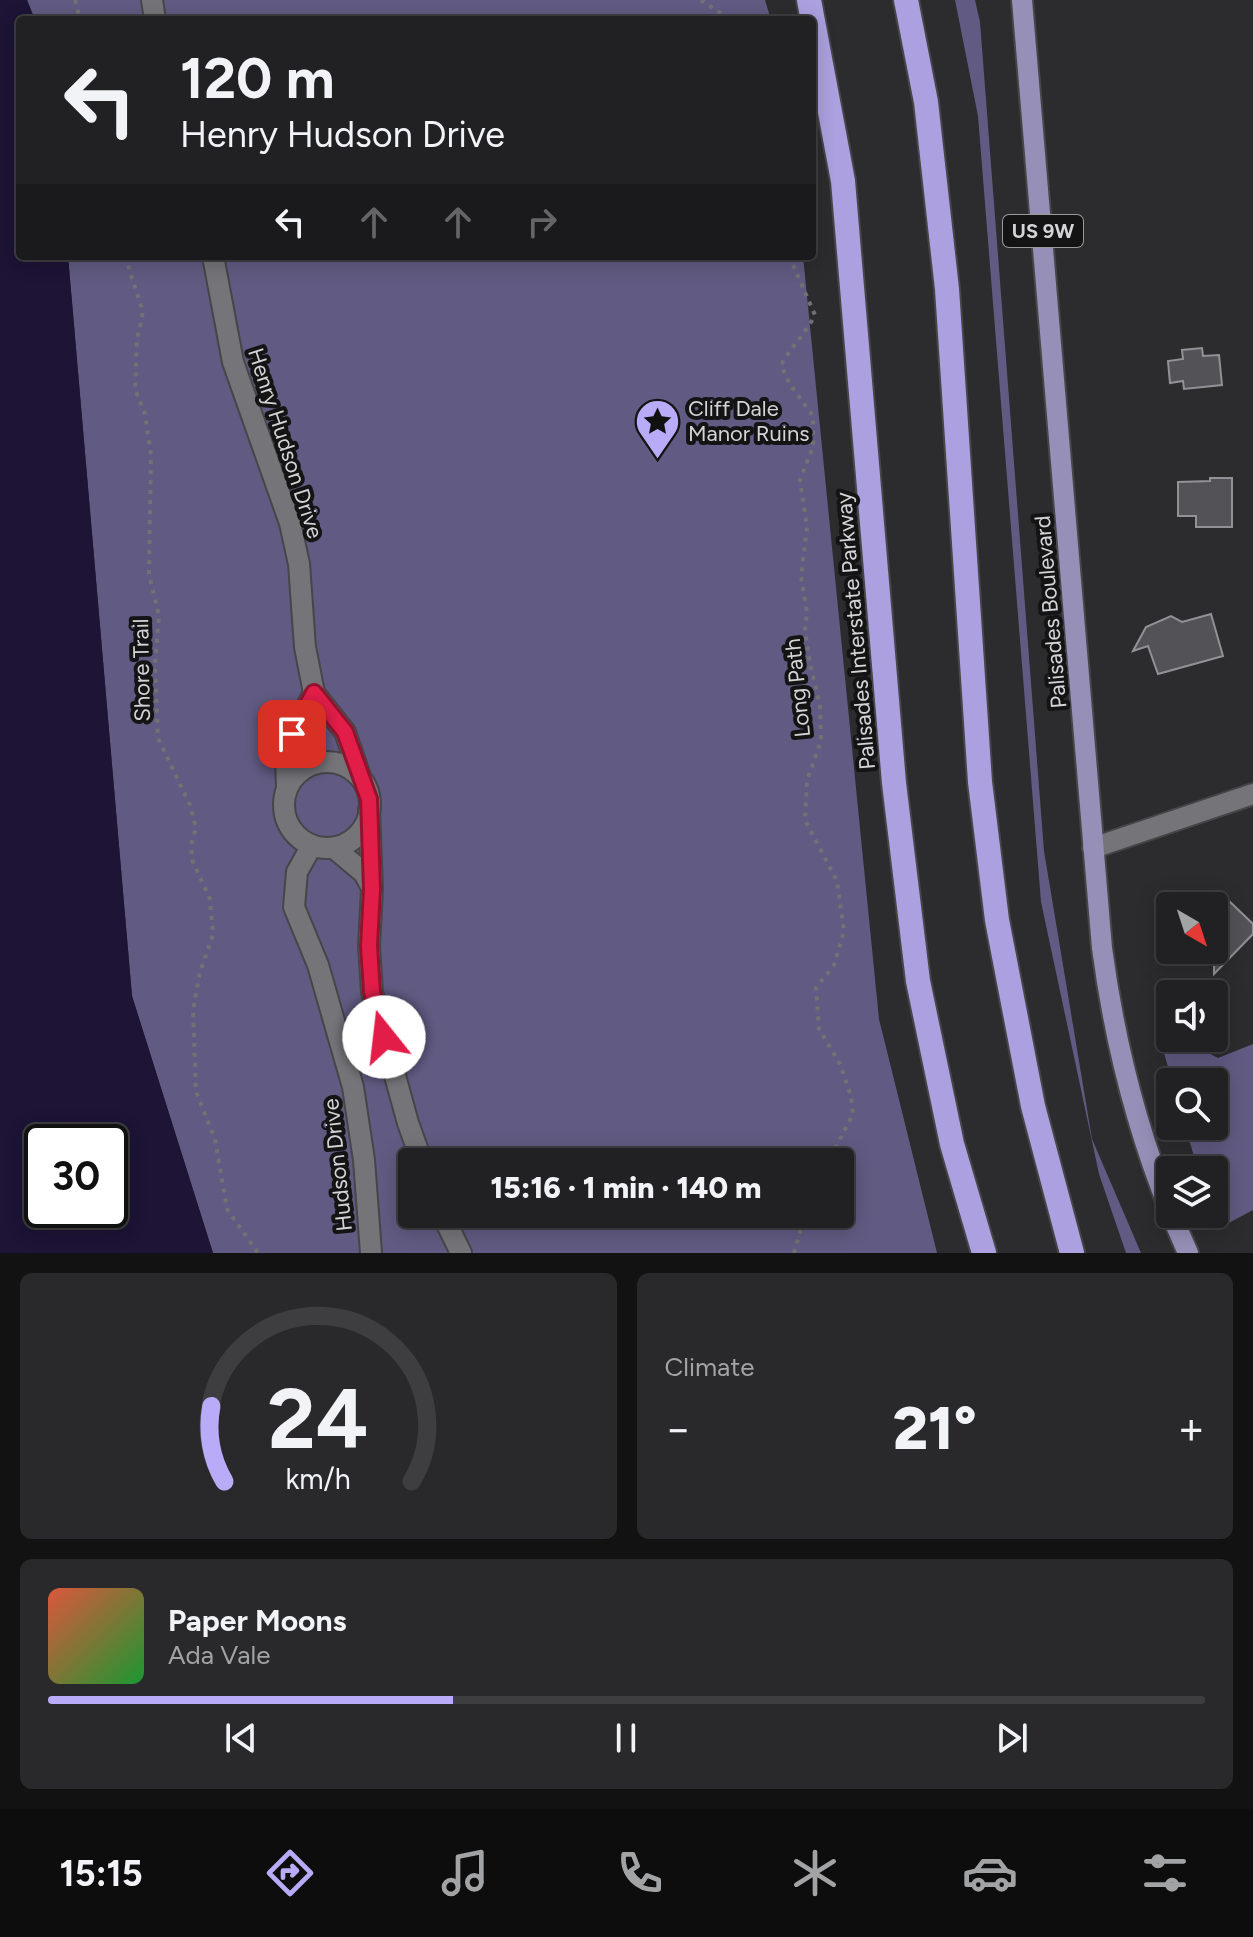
<!DOCTYPE html>
<meta charset="utf-8">
<style>
body{margin:0;font-family:Figtree,sans-serif;background:#29282a;color:#f1f3f6;height:100vh;display:flex;flex-direction:column;font-size:30px;white-space:nowrap}
*{box-sizing:border-box;margin:0}
p{font-size:26px;color:#a2a3a5}
.icon{flex:none;width:44px;height:44px;fill:none;stroke:currentColor;stroke-width:2;stroke-linecap:round;stroke-linejoin:round}
.map{position:relative;height:1253px;overflow:hidden}
.sheet{display:flex;flex-direction:column;gap:20px;padding:20px;background:#121213;flex:1}
.sheet>*{flex:none}
.top-card{position:absolute;left:16px;top:16px;width:800px;height:244px;border-radius:8px;box-shadow:0 4px 20px #0003,0 0 0 2px #3e3e40;background:#212022;color:#f1f3f6;overflow:hidden}
.needle{width:52px;rotate:141deg}
.buttons{position:absolute;left:1156px;top:892px;display:grid;gap:16px}
.buttons a{display:grid;place-items:center;width:72px;height:72px;border-radius:8px;background:#212022;box-shadow:0 4px 20px #0003,0 0 0 2px #3e3e40;font-size:40px}
.speed{position:absolute;left:24px;top:1124px;display:flex;gap:16px;font-size:40px;font-weight:700;text-align:center}
.speed>*{display:grid;place-content:center;width:104px;height:104px;border-radius:50%;background:#212022;box-shadow:0 4px 20px #0003,0 0 0 2px #3e3e40;line-height:1}
.speed .limit{border:4px solid #111;border-radius:12px;background:#fff;color:#111}
.pin{position:absolute;display:grid;place-items:center;width:68px;height:68px;color:#fff;margin:-34px;border-radius:16px;box-shadow:0 4px 12px #0006}
.me{position:absolute;width:88px;margin:-44px;rotate:344deg;stroke-linejoin:round;filter:drop-shadow(0 0 6px #0008)}
.turn{display:flex;align-items:center;gap:28px;height:168px;padding:0 32px;font-size:36px}
.turn .icon{width:104px;height:104px;stroke-width:2.5}
.turn b{display:block;font-size:56px;line-height:68px}
.lanes{display:flex;align-items:center;height:76px;padding:0 32px;background:#0003;justify-content:center;gap:40px;direction:ltr}
.lanes .off{opacity:.35}
.big{font-size:60px;font-weight:800;line-height:1.1}
.sheet .tile{flex:1;display:flex;flex-direction:column;justify-content:center;gap:12px;min-width:0;padding:0 28px;border-radius:12px;background:#29282a}
.sheet .dial{align-items:center;gap:0}
.dial svg{height:208px;overflow:visible;fill:none;stroke:#3e3e40;stroke-width:7;stroke-linecap:round;text-anchor:middle}
.dial text{fill:#f1f3f6;stroke:none}
.song{display:flex;align-items:center;gap:24px}
.cover{width:96px;height:96px;border-radius:12px;background:linear-gradient(135deg,hsl(10 70% 55%),hsl(130 70% 35%))}
.played{height:8px;border-radius:4px;background:linear-gradient(90deg,#b9abf7 35%,#3e3e40 35%)}
.keys{display:flex;justify-content:space-around;direction:ltr}
.heat{display:flex;justify-content:space-between;align-items:center;font-size:44px;direction:ltr}
.sheet .tiles{flex:1;display:grid;gap:20px;grid-template-columns:1fr 1fr}
.tile:last-child{grid-column:span 2}
.trip{position:absolute;left:398px;top:1148px;width:456px;height:80px;border-radius:8px;background:#212022;box-shadow:0 4px 20px #0003,0 0 0 2px #3e3e40;font-weight:800;line-height:80px;text-align:center}
.tab-bar{display:flex;height:128px;justify-content:space-around;align-items:center;background:#0d0d0e;color:#a2a3a5}
.tab-bar .icon{width:56px;height:56px}
.tab-bar .active{color:#b9abf7}
.tab-bar b{font-size:36px;color:#f1f3f6}
.map>svg:first-child{display:block}
</style>
<div class="map">
<svg width="1253" height="1253" viewBox="0 0 1253 1253">
<rect width="100%" height="100%" fill="#2c2b2e"/>
<!-- forest -->
<path fill="#615a82" fill-rule="evenodd" d="M27,0H765L771,20H35Z
M955,0H975L980,22L1044,851L1092,1139L1141,1253H1126L1099,1174L1041,902L978,116Z
M68,256H803L879,1019L937,1253H213L132,996ZM412,1162H840V1214H412Z
M1157,1027L1170,1034V1038H1179L1218,1058L1253,1044V1210L1225,1225L1214,1203V1170H1198L1185,1126H1214V1082H1172Z"/>
<!-- water -->
<path fill="#1d1436" fill-rule="evenodd" d="M0,0H27L35,20H20V256H68L132,996L213,1253H0ZM42,1142H110V1210H42Z"/>
<!-- building -->
<path fill="#535256" stroke="#929195" stroke-width="2" d="M1202,348L1203,356L1219,355L1222,385L1184,389L1183,381L1170,383L1168,361L1183,359L1182,350Z
M1210,478H1232V527H1196V516H1178V482L1210,481Z
M1211,614L1223,656L1158,674L1148,646L1133,651L1146,627L1171,616L1182,622Z
M1227,899L1253,924V934L1214,974V912Z"/>
<g fill="none" stroke-linecap="round" stroke-linejoin="round">
<defs>
<path id="street" d="M152,0L155,20
M213,256L233,362L290,523L299,564L305,647L314,693L345,732L361,779
M284 805a43 43 0 1 1 86 0a43 43 0 1 1-86 0Z
M287,788L286,755L292,734L314,693
M369,810L372,889L369,946L372,992L408,1123L422,1162
M312,845L297,872L294,907L318,965L353,1087L364,1160L371,1253
M334,848L364,873L372,888
M442,1214L461,1253"/>
<path id="secondary" d="M1093,848L1253,794"/>
<path id="primary" d="M1022,0L1102,948C1114,1038 1136,1127 1170,1211
M1171,1214L1188,1253"/>
<path id="highway" d="M809,0L843,181L894,783L918,981L952,1144L984,1253
M906,0L926,102L947,289L980,782L997,920L1033,1106L1072,1253"/>
</defs>
<!-- street casing -->
<use href="#street" stroke="#464649" stroke-width="24"/>
<!-- secondary casing -->
<use href="#secondary" stroke="#464649" stroke-width="24"/>
<!-- primary casing -->
<use href="#primary" stroke="#464649" stroke-width="24"/>
<!-- highway casing -->
<use href="#highway" stroke="#464649" stroke-width="28"/>
<!-- path -->
<path stroke="#727174" stroke-width="4" stroke-dasharray="4 6" stroke-linecap="butt" d="M75,0L80,20
M701,0L731,20
M125,256L143,312L137,340L135,389L145,414L151,455L149,574L159,616L155,664L158,738L190,805L196,828L191,844L192,860L210,899L213,935L200,972L193,1010L196,1092L215,1139L227,1209L258,1253
M789,256L815,315C805,334 791,347 781,365L789,383L813,416V447L800,480L807,527L801,576L807,613L805,630L810,664L820,705L821,741L807,780L805,820L837,881L844,931L834,965L816,988L819,1029L840,1064L851,1096L853,1114L828,1162
M794,1253L805,1214"/>
<!-- street -->
<use href="#street" stroke="#757579" stroke-width="20"/>
<!-- secondary -->
<use href="#secondary" stroke="#757579" stroke-width="20"/>
<!-- primary -->
<use href="#primary" stroke="#968fb7" stroke-width="20"/>
<!-- highway -->
<use href="#highway" stroke="#aca0e0" stroke-width="24"/>
</g>
<g fill="none" stroke-linecap="round" stroke-linejoin="round">
<defs>
<path id="route" d="M292,734L314,693L345,732L369,799L372,889L369,946L372,992L384,1037"/>
</defs>
<!-- route casing -->
<use href="#route" stroke="#92132f" stroke-width="20"/>
<!-- route -->
<use href="#route" stroke="#e11d48" stroke-width="14"/>
</g>
<!-- icons -->
<defs>
<symbol id="sight-pin" viewBox="-11 -11 22 30"><path d="M0 17L-7.5 6A9.5 9.5 0 1 1 7.5 6Z" fill="#b9abf7" stroke="#141415"/><path d="M0-6L1.8-2.2L6-1.7L2.9 1.2L3.7 5.4L0 3.3L-3.7 5.4L-2.9 1.2L-6-1.7L-1.8-2.2Z" fill="#111"/></symbol>
</defs>
<g fill-rule="evenodd">
<use href="#sight-pin" x="632" y="396" width="51" height="69"/>
</g>
<g text-anchor="middle" stroke-width="8" stroke-linejoin="round" paint-order="stroke">
<!-- shield labels -->
<rect fill="#141415" stroke="#9a9a9c" stroke-width="2" x="1003" y="215" width="80" height="32" rx="6"/>
<g font-size="20" font-weight="bold" fill="#d4d3d6">
<text x="1043" y="238">US 9W</text>
</g>
<!-- poi labels -->
<g font-size="22" fill="#d4d3d6" stroke="#141415" text-anchor="start">
<text x="688" y="416">Cliff Dale<tspan x="688" dy="25">Manor Ruins</tspan></text>
</g>
<!-- street labels -->
<g font-size="22" fill="#d4d3d6" stroke="#141415">
<text transform="translate(286 443) rotate(72)" y="8">Henry Hudson Drive</text>
<text transform="translate(1050 612) rotate(-95)" y="8">Palisades Boulevard</text>
<text transform="translate(855 631) rotate(-95)" y="8">Palisades Interstate Parkway</text>
<text transform="translate(141 670) rotate(-91)" y="8">Shore Trail</text>
<text transform="translate(797 688) rotate(-96)" y="8">Long Path</text>
<text transform="translate(337 1165) rotate(-96)" y="8">Hudson Drive</text>
</g>
</g>
</svg>
<div class="buttons">
<a><svg class="needle" viewBox="-14 -14 28 28"><path d="M0-13l5 13h-10z" fill="#e53935"/><path d="M0 13l5-13h-10z" fill="#a2a3a5"/></svg></a>
<a><svg class="icon" aria-label="sound" viewBox="0 0 24 24"><path d="M4 9h4l5-4v14l-5-4H4zM17 9q2 3 0 6"/></svg></a>
<a><svg class="icon" aria-label="search" viewBox="0 0 24 24"><circle cx="10" cy="10" r="6"/><path d="M15 15l6 6"/></svg></a>
<a><svg class="icon" aria-label="layers" viewBox="0 0 24 24"><path d="M12 4l9 5-9 5-9-5zM3 14l9 5 9-5"/></svg></a>
</div>
<div class="speed"><div class="limit">30</div></div>
<div class="pin" style="left:292px;top:734px;background:#d93025"><svg class="icon" aria-label="arrive" viewBox="0 0 24 24"><path d="M6 21V4h12l-3 4 3 4H6"/></svg></div>
<svg class="me" style="left:384px;top:1037px" viewBox="-20 -20 40 40"><circle r="19" fill="#fff"/><path d="M0-13L10 11 0 6-10 11z" fill="#e11d48"/></svg>
<div class="trip">15:16 · 1 min · 140 m</div>
<div class="top-card">
<div class="turn"><svg class="icon" aria-label="left" viewBox="0 0 24 24"><path d="M17 20v-9H6M10 6l-5 5 5 5"/></svg><div><b>120 m</b>Henry Hudson Drive</div></div>
<div class="lanes"><svg class="icon" aria-label="left" viewBox="0 0 24 24"><path d="M17 20v-9H6M10 6l-5 5 5 5"/></svg><svg class="icon off" aria-label="ahead" viewBox="0 0 24 24"><path d="M12 20V5M6 11l6-6 6 6"/></svg><svg class="icon off" aria-label="ahead" viewBox="0 0 24 24"><path d="M12 20V5M6 11l6-6 6 6"/></svg><svg class="icon off" aria-label="right" viewBox="0 0 24 24"><path d="M7 20v-9h11M14 6l5 5-5 5"/></svg></div>
</div>
</div>
<section class="sheet">
<div class="tiles">
<div class="tile dial"><svg viewBox="0 0 100 80">
<path d="M14 69A42 42 0 1 1 86 69"/>
<path d="M14 69A42 42 0 0 1 9 40" stroke="#b9abf7"/>
<text x="50" y="56" font-size="32" font-weight="700">24</text>
<text x="50" y="72" font-size="11">km/h</text>
</svg></div>
<div class="tile"><p>Climate</p>
<div class="heat"><a>−</a><b class="big">21°</b><a>+</a></div>
</div>
<div class="tile">
<div class="song"><i class="cover"></i><div><b>Paper Moons</b><p>Ada Vale</p></div></div>
<div class="played"></div>
<div class="keys"><svg class="icon" aria-label="previous" viewBox="0 0 24 24"><path d="M18 5L8 12l10 7zM5 5v14"/></svg><svg class="icon" aria-label="pause" viewBox="0 0 24 24"><path d="M8 5v14M16 5v14"/></svg><svg class="icon" aria-label="next" viewBox="0 0 24 24"><path d="M6 5l10 7-10 7zM19 5v14"/></svg></div>
</div>
</div>
</section>
<nav class="tab-bar">
<b>15:15</b>
<svg class="icon active" aria-label="directions" viewBox="0 0 24 24"><path d="M12 3l9 9-9 9-9-9zM9 14v-3h6M13 9l2 2-2 2"/></svg>
<svg class="icon" aria-label="music" viewBox="0 0 24 24"><path d="M9 18V5l10-2v13"/><circle cx="6" cy="18" r="3"/><circle cx="16" cy="16" r="3"/></svg>
<svg class="icon" aria-label="phone" viewBox="0 0 24 24"><path d="M5 4h4l2 5-3 2q2 4 5 5l2-3 5 2v4C11 20 4 13 5 4z"/></svg>
<svg class="icon" aria-label="climate" viewBox="0 0 24 24"><path d="M12 3v18M4 7l16 10M4 17L20 7"/></svg>
<svg class="icon" aria-label="car" viewBox="0 0 24 24"><path d="M5 17H2v-5l4-1 3-4h7l3 4 3 1v5h-3M9 17h6M6 11h13"/><circle cx="7" cy="17" r="2"/><circle cx="17" cy="17" r="2"/></svg>
<svg class="icon" aria-label="filters" viewBox="0 0 24 24"><path d="M4 7h16M4 17h16"/><circle cx="9" cy="7" r="2"/><circle cx="15" cy="17" r="2"/></svg>
</nav>
